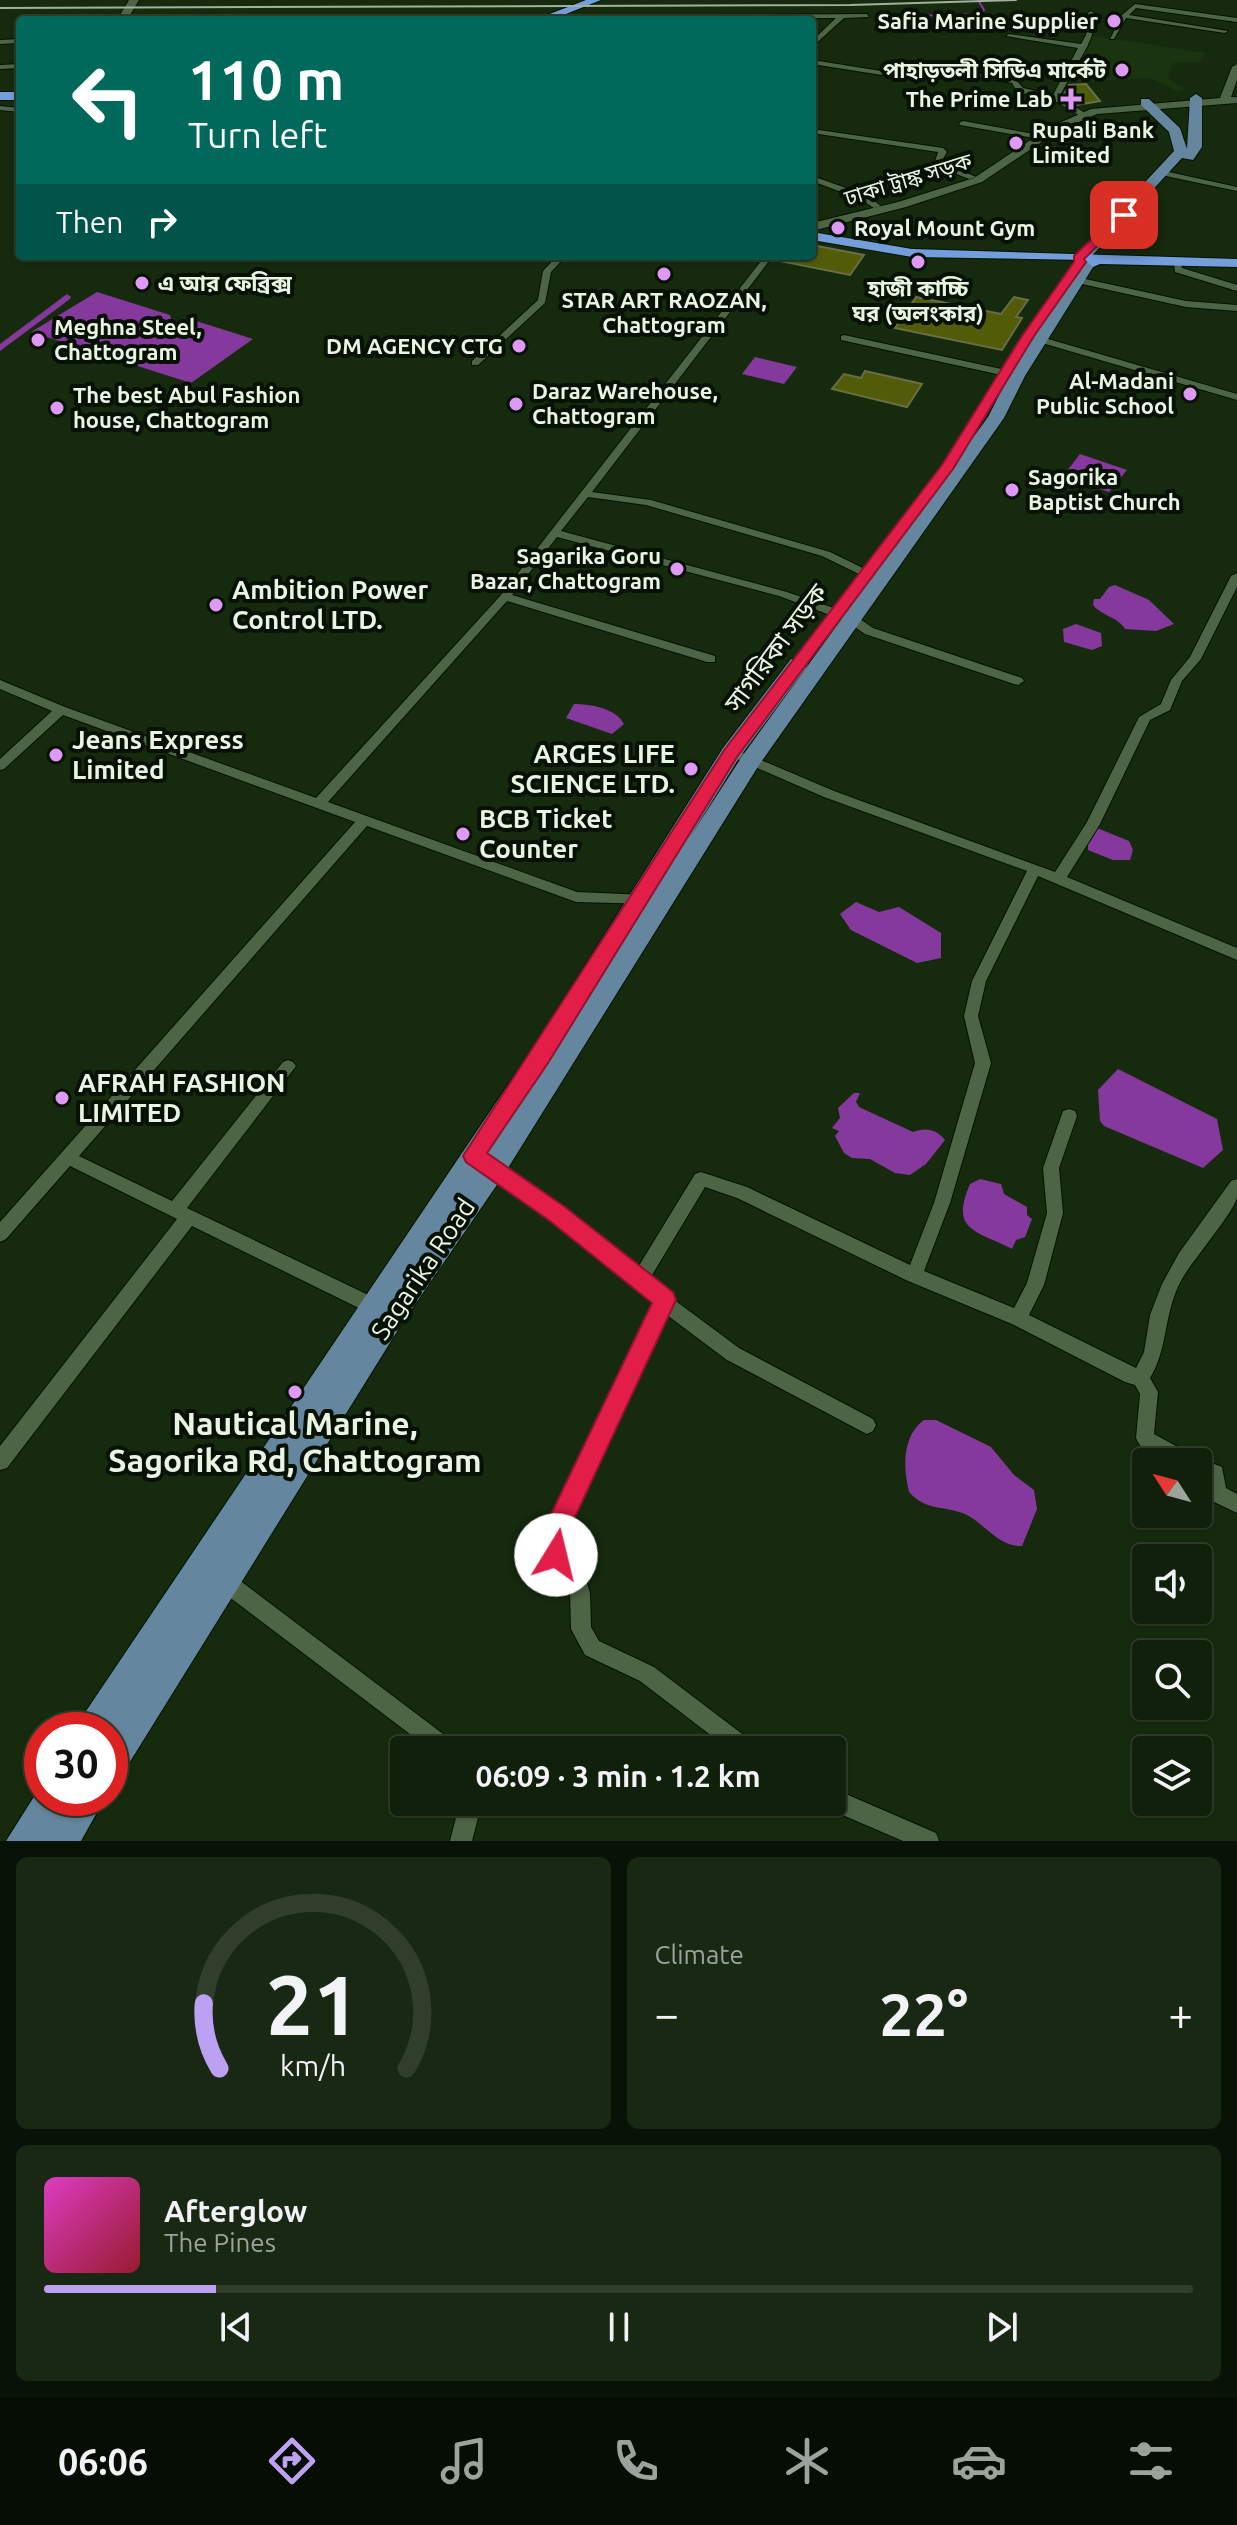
<!DOCTYPE html>
<meta charset="utf-8">
<style>
body{margin:0;font-family:Ubuntu,"Noto Sans Bengali",sans-serif;background:#192813;color:#f1f3f6;height:100vh;display:flex;flex-direction:column;font-size:30px;white-space:nowrap}
*{box-sizing:border-box;margin:0}
p{font-size:26px;color:#9ca39c}
.icon{flex:none;width:44px;height:44px;fill:none;stroke:currentColor;stroke-width:2;stroke-linecap:round;stroke-linejoin:round}
.map{position:relative;height:1841px;overflow:hidden}
.panel{display:flex;flex-direction:column;gap:16px;padding:16px;background:#091206;flex:1}
.panel>*{flex:none}
.hud{position:absolute;left:16px;top:16px;width:800px;height:244px;border-radius:8px;box-shadow:0 2px 6px #0004,0 0 0 2px #303e2b;background:#00695c;color:#fff;overflow:hidden}
.needle{width:52px;rotate:306deg}
.buttons{position:absolute;left:1132px;top:1448px;display:grid;gap:16px}
.buttons a{display:grid;place-items:center;width:80px;height:80px;border-radius:8px;background:#10200a;box-shadow:0 2px 6px #0004,0 0 0 2px #303e2b;font-size:40px}
.speed{position:absolute;left:24px;top:1712px;display:flex;gap:16px;font-size:40px;font-weight:700;text-align:center}
.speed>*{display:grid;place-content:center;width:104px;height:104px;border-radius:50%;background:#10200a;box-shadow:0 2px 6px #0004,0 0 0 2px #303e2b;line-height:1}
.speed .limit{border:12px solid #d22;background:#fff;color:#111}
.pin{position:absolute;display:grid;place-items:center;width:68px;height:68px;color:#fff;margin:-34px;border-radius:16px;box-shadow:0 4px 12px #0006}
.me{position:absolute;width:88px;margin:-44px;rotate:9deg;stroke-linejoin:round;filter:drop-shadow(0 0 6px #0008)}
.turn{display:flex;align-items:center;gap:28px;height:168px;padding:0 40px;font-size:36px}
.turn .icon{width:104px;height:104px;stroke-width:2.5}
.turn b{display:block;font-size:56px;line-height:68px}
.then{display:flex;align-items:center;height:76px;padding:0 40px;background:#0003;gap:16px;font-size:30px}
.big{font-size:60px;font-weight:600;line-height:1.1}
.panel .card{flex:1;display:flex;flex-direction:column;justify-content:center;gap:12px;min-width:0;padding:0 28px;border-radius:12px;background:#192813}
.panel .dial{align-items:center;gap:0}
.dial svg{height:208px;overflow:visible;fill:none;stroke:#303e2b;stroke-width:7;stroke-linecap:round;text-anchor:middle}
.dial text{fill:#f1f3f6;stroke:none}
.song{display:flex;align-items:center;gap:24px}
.cover{width:96px;height:96px;border-radius:12px;background:linear-gradient(135deg,hsl(310 70% 55%),hsl(350 70% 35%))}
.played{height:8px;border-radius:4px;background:linear-gradient(90deg,#bca0f2 15%,#303e2b 15%)}
.keys{display:flex;justify-content:space-around;direction:ltr}
.heat{display:flex;justify-content:space-between;align-items:center;font-size:44px;direction:ltr}
.panel .tiles{flex:1;display:grid;gap:16px;grid-template-columns:1fr 1fr}
.card:last-child{grid-column:span 2}
.trip{position:absolute;left:390px;top:1736px;width:456px;height:80px;border-radius:8px;background:#10200a;box-shadow:0 2px 6px #0004,0 0 0 2px #303e2b;font-weight:600;line-height:80px;text-align:center}
.menu{display:flex;height:128px;justify-content:space-around;align-items:center;background:#060d04;color:#9ca39c}
.menu .icon{width:56px;height:56px}
.menu .on{color:#bca0f2}
.menu b{font-size:36px;color:#f1f3f6}
.map>svg:first-child{display:block}
</style>
<div class="map">
<svg width="1237" height="1841" viewBox="0 0 1237 1841">
<rect width="100%" height="100%" fill="#162b0e"/>
<!-- built -->
<path fill="#1a3410" d="M1093,36L1206,53L1199,62L1173,63L1167,78L1185,89L1177,91L1151,78L1066,82Z"/>
<!-- water -->
<path fill="#86399d" d="M97,292L170,315L171,320L184,323L193,320L253,339L191,383L31,332Z
M755,357L797,367L784,384L742,374Z
M1080,454L1127,470L1109,492L1063,476Z
M1115,585L1149,600L1174,624L1156,631L1125,629C1118,617 1102,616 1093,605L1094,599H1100L1109,587Z
M1076,624L1101,633L1102,646L1092,650L1064,642L1063,629Z
M574,704C590,704 616,708 624,724L612,734L566,718Z
M1097,828L1129,841L1133,850L1130,860H1113L1088,850V841Z
M856,902L879,912L899,907L941,933V958L917,963L851,930L840,914Z
M1118,1069L1217,1119L1223,1150L1203,1168L1104,1126L1100,1121L1098,1090Z
M854,1093H860L856,1102L859,1107L913,1132C926,1127 936,1129 945,1140L926,1164L910,1175L895,1173L870,1159L852,1158L844,1153L835,1136L839,1131L832,1128L840,1118L838,1108Z
M980,1179L1001,1184L1004,1194L1027,1207V1215L1032,1219L1025,1237L1016,1240L1012,1249C975,1230 950,1231 970,1184Z
M924,1420H936L991,1447L1014,1475L1034,1490L1037,1509L1022,1546C999,1547 986,1525 967,1515C946,1505 927,1512 909,1492C903,1467 902,1436 924,1420Z"/>
<g fill="none" stroke-linecap="round" stroke-linejoin="round">
<!-- stream -->
<path stroke="#86399d" stroke-width="2" d="M916,16L980,14L984,10L978,0"/>
<!-- canal -->
<path fill="#86399d" fill-rule="evenodd" d="M67,294L71,297L70,299L0,351V344Z"/>
</g>
<!-- building -->
<path fill="#515b08" stroke="#676e48" stroke-width="2" d="M1086,84L1100,101L1077,105L1063,96L1069,85Z
M812,245L864,255L850,275L780,261L781,256H812Z
M916,297L1001,314L1014,297L1028,300L1016,317L1022,318L1002,350L895,328Z
M865,371L922,384L907,407L832,389L844,374L861,378Z"/>
<g fill="none" stroke-linecap="round" stroke-linejoin="round">
<defs>
<path id="street" d="M1135,4L1237,18V22L1136,8L1129,15L1228,31L1225,33L1126,18L1114,39H1110L1122,15Z
M1091,11L1094,13L1092,35L1087,47L1059,97L1085,113L1086,115L1082,117L1053,100L1017,92L1012,83L927,68L899,67L882,75L812,64V60L881,71L898,63L927,64L1016,80L1023,88L1053,95L1078,48L1006,36L1009,34L1081,44L1086,35L1088,13Z
M867,14L869,17L844,18L812,47V41L836,18L542,20L539,18L542,16Z
M20,39V43L0,44V40Z
M20,64V68L0,69V65Z
M0,106L20,108V112L0,110Z
M963,121L1034,134L1038,136L1034,138L960,125L959,123Z
M812,129L943,148L947,152L941,162L976,177L969,179L934,165L938,152L812,133Z
M1164,171L1237,187V191L1161,175L1160,173Z
M812,176L866,195L881,206L874,208L860,199L812,181Z
M557,256H566L551,272L545,303L478,365H472V361L538,300L543,271Z
M765,256H773L592,492L651,500L830,552L871,572V576H863L822,556L646,505L588,497L561,531L787,592L854,615L873,628L1022,678L1024,681L1018,685L1014,684L865,634L846,621L779,596L557,537L512,595L715,656V662H707L507,601L328,802L577,892L647,895L652,896L654,900L652,904L576,902L367,826L79,1156L172,1201L283,1062L288,1060L293,1062L296,1066L293,1070L187,1208L385,1303L388,1309L385,1315L379,1317L373,1315L192,1226L7,1468L0,1470V1446L177,1219L70,1166L6,1239L0,1242V1222L355,822L63,715L4,769L0,770V759L52,711L0,689V680L65,707L316,798L501,595Z
M1174,262H1180L1182,268L1237,285V291L1175,272Z
M1067,275L1186,301L1237,305V311L1186,307L1064,280L1063,278Z
M1025,334H1031L1237,394V400L1025,338Z
M844,335L1006,370L1011,373L1006,376L841,340V336Z
M1237,573V587L1201,659L1182,681L1170,710L1150,720L1100,824L1067,877L1237,948V960L1038,876L986,981L978,1016L991,1063L950,1203L924,1271L1014,1308L1027,1283L1047,1213L1043,1168L1063,1111L1069,1109L1075,1111L1077,1116L1059,1168L1063,1213L1044,1285L1029,1315L1136,1368L1144,1352L1150,1315L1162,1284L1179,1253L1231,1181L1237,1179C1237,1185 1237,1192 1237,1197C1235,1211 1192,1261 1182,1279C1163,1313 1169,1347 1150,1378L1158,1392L1154,1434L1196,1457L1222,1467L1226,1488L1237,1494V1513L1210,1500L1206,1480L1198,1476V1462C1176,1462 1146,1462 1136,1438L1140,1394L1135,1385L1125,1382L1012,1324L908,1281L737,1198L705,1187L649,1280L665,1292L671,1294L673,1299L739,1348L873,1419L876,1425L873,1431L867,1434L861,1431L727,1360L667,1315L566,1532V1551L581,1567L584,1574L590,1593L591,1627L599,1641L654,1667L754,1743L757,1750H730L640,1681L585,1655L571,1629L570,1593L566,1580L549,1562L546,1555V1531L549,1524L654,1305L562,1228L484,1171L482,1166L484,1161L490,1159L496,1161L548,1198L637,1269L695,1174L701,1172L747,1187L910,1265L934,1203L975,1063L964,1016L972,981L1027,871L824,797L739,760L737,757L743,753L747,754L834,791L1055,872L1087,822L1139,717L1161,704L1171,680L1190,657L1231,576Z
M223,1570L230,1573L455,1743L458,1750H431L216,1587L213,1580L216,1573Z
M832,1788L936,1833L939,1841H903L824,1807L823,1802H832Z
M460,1802H482L472,1841H450Z"/>
<path id="secondary" d="M129,0H139L127,20H117Z
M1237,64V80L1231,97H1237V103L1097,114L1058,131L982,182L906,207L812,231V223L898,202L974,178L1050,127L1091,109L1220,98L1232,67Z"/>
<path id="primary" d="M1196,94L1202,98V147L1193,160L1182,158L1089,259H1079V253L1174,151L1169,132L1141,105V99H1149L1180,128L1187,149L1190,98Z
M1083,261L1095,264L1025,376L1004,418L759,765L503,1176L401,1325L123,1773L110,1778V1730H77L82,1717L532,1049L723,748L791,659H805L808,664L805,669L739,758L688,840L743,755L988,417L1009,376Z
M42,1784V1798H105L81,1841H6Z"/>
<path id="highway" d="M586,0H601L551,20H534Z
M0,92H20V100H0Z
M812,232L912,249L1237,259V267L1100,264L1093,267L1085,260L912,257L812,240Z"/>
</defs>
<!-- street casing -->
<use href="#street" stroke="#021300" stroke-width="2"/>
<!-- secondary casing -->
<use href="#secondary" stroke="#021300" stroke-width="2"/>
<!-- primary casing -->
<use href="#primary" stroke="#021300" stroke-width="2"/>
<!-- highway casing -->
<use href="#highway" stroke="#021300" stroke-width="2"/>
<!-- street -->
<use href="#street" fill="#4e6545" fill-rule="evenodd"/>
<!-- secondary -->
<use href="#secondary" fill="#4e6545" fill-rule="evenodd"/>
<!-- primary -->
<use href="#primary" fill="#64879f" fill-rule="evenodd"/>
<!-- highway -->
<use href="#highway" fill="#739ddb" fill-rule="evenodd"/>
<!-- rail -->
<path stroke="#a1b19b" stroke-width="2" d="M0,8L850,5L1016,0"/>
</g>
<!-- route -->
<path fill="#e11d48" stroke="#92132f" stroke-width="2" d="M1120,212L1129,215L1084,259L1086,262L1034,336L953,469L737,757L548,1063L487,1153L565,1207L673,1292L676,1300L568,1532L569,1555L565,1564L556,1567L548,1564L543,1531L652,1303L550,1221L466,1162L463,1156L725,749L942,465L1022,336L1074,262V256Z"/>
<!-- markers -->
<g fill="#dd99f3" stroke="#081105" stroke-width="3">
<circle cx="1114" cy="21" r="8"/>
<circle cx="1122" cy="70" r="8"/>
<path d="M1067 87h8v8h8v8h-8v8h-8v-8h-8v-8h8z"/>
<circle cx="1016" cy="143" r="8"/>
<circle cx="838" cy="228" r="8"/>
<circle cx="918" cy="262" r="8"/>
<circle cx="664" cy="274" r="8"/>
<circle cx="142" cy="283" r="8"/>
<circle cx="38" cy="340" r="8"/>
<circle cx="519" cy="346" r="8"/>
<circle cx="1190" cy="394" r="8"/>
<circle cx="516" cy="404" r="8"/>
<circle cx="57" cy="408" r="8"/>
<circle cx="1012" cy="490" r="8"/>
<circle cx="677" cy="569" r="8"/>
<circle cx="216" cy="605" r="8"/>
<circle cx="56" cy="755" r="8"/>
<circle cx="691" cy="769" r="8"/>
<circle cx="463" cy="834" r="8"/>
<circle cx="62" cy="1098" r="8"/>
<circle cx="295" cy="1392" r="8"/>
</g>
<g text-anchor="middle" stroke-width="8" stroke-linejoin="round" paint-order="stroke">
<!-- far-poi labels -->
<g font-size="22" font-weight="bold" fill="#e7f5e2" stroke="#081105" text-anchor="start">
<text x="1098" y="29" text-anchor="end">Safia Marine Supplier</text>
<text x="1106" y="78" text-anchor="end">পাহাড়তলী সিডিএ মার্কেট</text>
<text x="1053" y="107" text-anchor="end">The Prime Lab</text>
<text x="1032" y="138">Rupali Bank<tspan x="1032" dy="25">Limited</tspan></text>
<text x="854" y="236">Royal Mount Gym</text>
<text x="158" y="291">এ আর ফেব্রিক্স</text>
<text x="918" y="296" text-anchor="middle">হাজী কাচ্চি<tspan x="918" dy="25">ঘর (অলংকার)</tspan></text>
<text x="664" y="308" text-anchor="middle">STAR ART RAOZAN,<tspan x="664" dy="25">Chattogram</tspan></text>
<text x="54" y="335">Meghna Steel,<tspan x="54" dy="25">Chattogram</tspan></text>
<text x="503" y="354" text-anchor="end">DM AGENCY CTG</text>
<text x="1174" y="389" text-anchor="end">Al-Madani<tspan x="1174" dy="25">Public School</tspan></text>
<text x="532" y="399">Daraz Warehouse,<tspan x="532" dy="25">Chattogram</tspan></text>
<text x="73" y="403">The best Abul Fashion<tspan x="73" dy="25">house, Chattogram</tspan></text>
<text x="1028" y="485">Sagorika<tspan x="1028" dy="25">Baptist Church</tspan></text>
<text x="661" y="564" text-anchor="end">Sagarika Goru<tspan x="661" dy="25">Bazar, Chattogram</tspan></text>
</g>
<!-- far-street labels -->
<g font-size="22" fill="#e7f5e2" stroke="#081105">
<text transform="translate(908 179) rotate(-17)" y="8">ঢাকা ট্রাঙ্ক সড়ক</text>
</g>
<!-- poi labels -->
<g font-size="26" font-weight="bold" fill="#e7f5e2" stroke="#081105" text-anchor="start">
<text x="232" y="599">Ambition Power<tspan x="232" dy="30">Control LTD.</tspan></text>
<text x="72" y="749">Jeans Express<tspan x="72" dy="30">Limited</tspan></text>
<text x="675" y="763" text-anchor="end">ARGES LIFE<tspan x="675" dy="30">SCIENCE LTD.</tspan></text>
<text x="479" y="828">BCB Ticket<tspan x="479" dy="30">Counter</tspan></text>
<text x="78" y="1092">AFRAH FASHION<tspan x="78" dy="30">LIMITED</tspan></text>
</g>
<!-- street labels -->
<g font-size="26" fill="#e7f5e2" stroke="#081105">
<text transform="translate(776 648) rotate(-53)" y="9">সাগরিকা সড়ক</text>
<text transform="translate(423 1269) rotate(-56)" y="9">Sagarika Road</text>
</g>
<!-- near-poi labels -->
<g font-size="32" font-weight="bold" fill="#e7f5e2" stroke="#081105">
<text x="295" y="1435">Nautical Marine,<tspan x="295" dy="37">Sagorika Rd, Chattogram</tspan></text>
</g>
</g>
</svg>
<div class="buttons">
<a><svg class="needle" viewBox="-14 -14 28 28"><path d="M0-13l5 13h-10z" fill="#e53935"/><path d="M0 13l5-13h-10z" fill="#9ca39c"/></svg></a>
<a><svg class="icon" aria-label="sound" viewBox="0 0 24 24"><path d="M4 9h4l5-4v14l-5-4H4zM17 9q2 3 0 6"/></svg></a>
<a><svg class="icon" aria-label="search" viewBox="0 0 24 24"><circle cx="10" cy="10" r="6"/><path d="M15 15l6 6"/></svg></a>
<a><svg class="icon" aria-label="layers" viewBox="0 0 24 24"><path d="M12 4l9 5-9 5-9-5zM3 14l9 5 9-5"/></svg></a>
</div>
<div class="speed"><div class="limit">30</div></div>
<div class="pin" style="left:1124px;top:215px;background:#d93025"><svg class="icon" aria-label="arrive" viewBox="0 0 24 24"><path d="M6 21V4h12l-3 4 3 4H6"/></svg></div>
<svg class="me" style="left:556px;top:1555px" viewBox="-20 -20 40 40"><circle r="19" fill="#fff"/><path d="M0-13L10 11 0 6-10 11z" fill="#e11d48"/></svg>
<div class="trip">06:09 · 3 min · 1.2 km</div>
<div class="hud">
<div class="turn"><svg class="icon" aria-label="left" viewBox="0 0 24 24"><path d="M17 20v-9H6M10 6l-5 5 5 5"/></svg><div><b>110 m</b>Turn left</div></div>
<div class="then">Then<svg class="icon" aria-label="right" viewBox="0 0 24 24"><path d="M7 20v-9h11M14 6l5 5-5 5"/></svg></div>
</div>
</div>
<section class="panel">
<div class="tiles">
<div class="card dial"><svg viewBox="0 0 100 80">
<path d="M14 69A42 42 0 1 1 86 69"/>
<path d="M14 69A42 42 0 0 1 8 44" stroke="#bca0f2"/>
<text x="50" y="56" font-size="32" font-weight="700">21</text>
<text x="50" y="72" font-size="11">km/h</text>
</svg></div>
<div class="card"><p>Climate</p>
<div class="heat"><a>−</a><b class="big">22°</b><a>+</a></div>
</div>
<div class="card">
<div class="song"><i class="cover"></i><div><b>Afterglow</b><p>The Pines</p></div></div>
<div class="played"></div>
<div class="keys"><svg class="icon" aria-label="previous" viewBox="0 0 24 24"><path d="M18 5L8 12l10 7zM5 5v14"/></svg><svg class="icon" aria-label="pause" viewBox="0 0 24 24"><path d="M8 5v14M16 5v14"/></svg><svg class="icon" aria-label="next" viewBox="0 0 24 24"><path d="M6 5l10 7-10 7zM19 5v14"/></svg></div>
</div>
</div>
</section>
<nav class="menu">
<b>06:06</b>
<svg class="icon on" aria-label="directions" viewBox="0 0 24 24"><path d="M12 3l9 9-9 9-9-9zM9 14v-3h6M13 9l2 2-2 2"/></svg>
<svg class="icon" aria-label="music" viewBox="0 0 24 24"><path d="M9 18V5l10-2v13"/><circle cx="6" cy="18" r="3"/><circle cx="16" cy="16" r="3"/></svg>
<svg class="icon" aria-label="phone" viewBox="0 0 24 24"><path d="M5 4h4l2 5-3 2q2 4 5 5l2-3 5 2v4C11 20 4 13 5 4z"/></svg>
<svg class="icon" aria-label="climate" viewBox="0 0 24 24"><path d="M12 3v18M4 7l16 10M4 17L20 7"/></svg>
<svg class="icon" aria-label="car" viewBox="0 0 24 24"><path d="M5 17H2v-5l4-1 3-4h7l3 4 3 1v5h-3M9 17h6M6 11h13"/><circle cx="7" cy="17" r="2"/><circle cx="17" cy="17" r="2"/></svg>
<svg class="icon" aria-label="filters" viewBox="0 0 24 24"><path d="M4 7h16M4 17h16"/><circle cx="9" cy="7" r="2"/><circle cx="15" cy="17" r="2"/></svg>
</nav>
